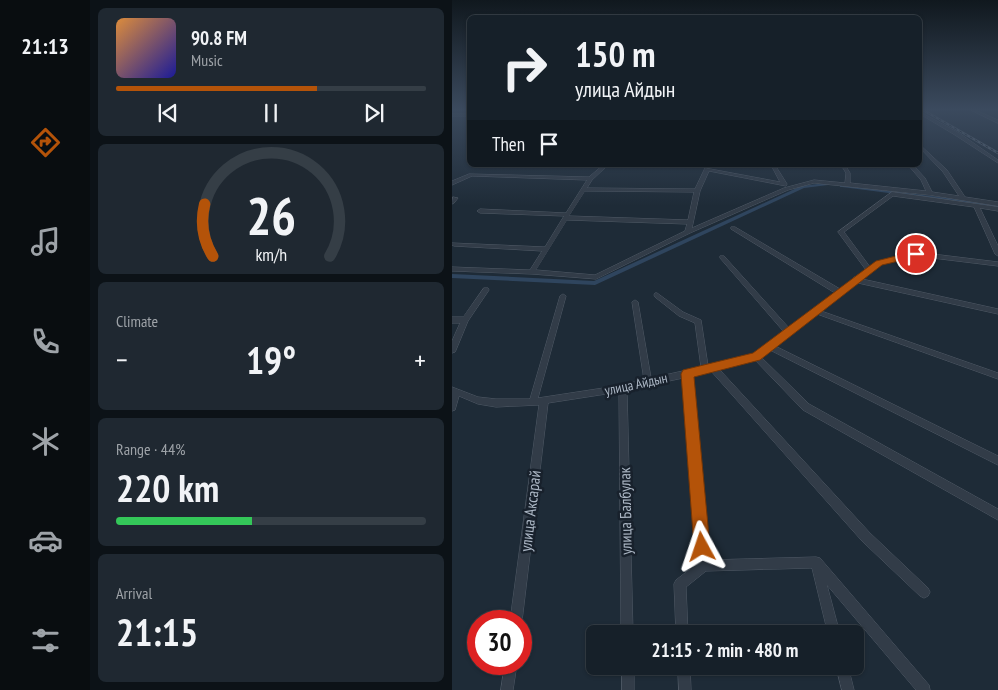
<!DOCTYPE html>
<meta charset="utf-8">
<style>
body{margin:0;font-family:"PT Sans Narrow",sans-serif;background:#1f2831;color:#f1f3f6;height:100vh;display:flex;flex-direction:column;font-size:19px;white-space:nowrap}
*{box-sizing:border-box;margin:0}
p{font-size:16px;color:#9ea3a8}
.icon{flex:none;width:28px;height:28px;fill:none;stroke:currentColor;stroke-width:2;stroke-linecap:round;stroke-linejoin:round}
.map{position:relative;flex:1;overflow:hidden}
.drawer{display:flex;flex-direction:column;gap:8px;padding:8px;background:#0c1217;width:362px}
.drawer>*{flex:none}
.banner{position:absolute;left:15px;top:15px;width:455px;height:152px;border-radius:8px;box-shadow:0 1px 4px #0004,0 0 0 1px #353e46;background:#162029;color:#f1f3f6;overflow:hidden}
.speed{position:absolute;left:15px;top:610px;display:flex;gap:10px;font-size:25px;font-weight:700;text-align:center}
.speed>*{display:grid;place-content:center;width:65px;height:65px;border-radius:50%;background:#162029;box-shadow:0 1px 4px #0004,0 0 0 1px #353e46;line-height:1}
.speed .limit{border:8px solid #d22;background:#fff;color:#111}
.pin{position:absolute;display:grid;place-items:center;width:42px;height:42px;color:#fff;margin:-21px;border:2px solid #fff;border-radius:50%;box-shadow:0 1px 5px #0007}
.me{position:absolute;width:55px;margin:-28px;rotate:355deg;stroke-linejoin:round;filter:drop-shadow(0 0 4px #0008)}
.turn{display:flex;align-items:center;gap:18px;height:105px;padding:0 25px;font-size:22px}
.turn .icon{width:65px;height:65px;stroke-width:2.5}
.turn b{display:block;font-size:35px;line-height:42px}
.then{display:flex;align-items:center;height:48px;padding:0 25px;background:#0003;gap:10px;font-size:19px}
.big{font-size:38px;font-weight:700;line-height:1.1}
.drawer .tile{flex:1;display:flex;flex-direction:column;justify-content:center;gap:8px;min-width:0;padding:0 18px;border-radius:8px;background:#1f2831}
.drawer .dial{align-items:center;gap:0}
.dial svg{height:130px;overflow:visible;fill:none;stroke:#353e46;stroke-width:7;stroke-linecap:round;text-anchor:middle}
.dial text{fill:#f1f3f6;stroke:none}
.song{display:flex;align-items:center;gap:15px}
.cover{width:60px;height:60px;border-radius:8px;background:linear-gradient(135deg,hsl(30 70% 55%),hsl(240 70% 35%))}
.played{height:5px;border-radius:2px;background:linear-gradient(90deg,#b45309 65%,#353e46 65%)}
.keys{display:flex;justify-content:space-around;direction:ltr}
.heat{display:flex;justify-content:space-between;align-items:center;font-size:28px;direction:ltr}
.charge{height:8px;border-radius:4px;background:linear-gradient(90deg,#34c759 44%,#353e46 0)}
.trip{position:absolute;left:134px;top:625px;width:278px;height:50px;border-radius:8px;background:#162029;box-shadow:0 1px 4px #0004,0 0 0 1px #353e46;font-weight:700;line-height:50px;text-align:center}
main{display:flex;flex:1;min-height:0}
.dock{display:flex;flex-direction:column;width:90px;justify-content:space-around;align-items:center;background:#090d10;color:#9ea3a8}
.dock .icon{width:35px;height:35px}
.dock .active{color:#b45309}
.dock b{font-size:22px;color:#f1f3f6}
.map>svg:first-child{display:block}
</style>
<main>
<nav class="dock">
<b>21:13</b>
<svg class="icon active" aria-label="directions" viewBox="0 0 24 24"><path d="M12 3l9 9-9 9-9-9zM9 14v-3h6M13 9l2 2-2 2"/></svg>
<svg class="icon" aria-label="music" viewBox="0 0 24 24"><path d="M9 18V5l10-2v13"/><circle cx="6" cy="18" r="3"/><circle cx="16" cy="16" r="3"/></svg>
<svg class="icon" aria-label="phone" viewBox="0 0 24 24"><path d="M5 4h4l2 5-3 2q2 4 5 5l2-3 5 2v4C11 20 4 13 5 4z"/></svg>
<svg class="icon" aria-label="climate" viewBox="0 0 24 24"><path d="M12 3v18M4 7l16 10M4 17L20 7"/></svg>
<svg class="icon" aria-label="car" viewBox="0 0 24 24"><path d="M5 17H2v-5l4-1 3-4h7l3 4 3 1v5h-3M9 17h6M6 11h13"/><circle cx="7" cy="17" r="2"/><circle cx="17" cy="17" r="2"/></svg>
<svg class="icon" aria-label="filters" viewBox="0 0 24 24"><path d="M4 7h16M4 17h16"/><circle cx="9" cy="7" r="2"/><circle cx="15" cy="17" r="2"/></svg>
</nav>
<section class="drawer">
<div class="tile">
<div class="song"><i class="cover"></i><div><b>90.8 FM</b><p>Music</p></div></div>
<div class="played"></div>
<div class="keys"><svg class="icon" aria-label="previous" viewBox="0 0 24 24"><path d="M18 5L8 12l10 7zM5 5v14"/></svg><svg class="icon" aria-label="pause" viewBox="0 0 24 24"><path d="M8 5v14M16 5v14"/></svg><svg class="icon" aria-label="next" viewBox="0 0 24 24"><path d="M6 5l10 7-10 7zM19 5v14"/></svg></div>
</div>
<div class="tile dial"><svg viewBox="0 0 100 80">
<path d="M14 69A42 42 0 1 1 86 69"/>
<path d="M14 69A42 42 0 0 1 9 37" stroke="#b45309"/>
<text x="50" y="56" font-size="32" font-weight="700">26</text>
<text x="50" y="72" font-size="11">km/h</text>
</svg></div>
<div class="tile"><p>Climate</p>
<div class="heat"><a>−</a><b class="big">19°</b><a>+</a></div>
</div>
<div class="tile"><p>Range · 44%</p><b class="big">220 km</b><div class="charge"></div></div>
<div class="tile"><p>Arrival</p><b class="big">21:15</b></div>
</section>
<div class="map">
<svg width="546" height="690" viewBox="0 0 546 690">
<rect width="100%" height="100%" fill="#1e2b37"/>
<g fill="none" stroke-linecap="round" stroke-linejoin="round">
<!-- canal -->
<path fill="#2f455e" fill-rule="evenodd" d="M374,183L376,184V185L352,188L143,285L0,278V274L142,281L349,186Z
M388,185L546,204V207L390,187H388Z"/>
<defs>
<path id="minor" d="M519,110H523L546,120V123Z
M468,112L507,133L546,160V163L503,135L468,114Z
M0,114H18V116H0Z
M468,145L495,170L513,197L546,202V206L478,195L362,183L336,190L238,233L144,279L80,274L0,271V267L78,270L90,251L2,246L0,245V243L93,247L112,216L28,213L25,211L28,209L114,213L135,180L20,176L0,185V181L17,174L137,177L151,165H156L140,180L135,188L243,189L253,168L328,182L319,165H323L335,184L334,186L257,171L248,191L240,228L332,188L362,180L393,183L394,173L389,165H393L398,173V183L474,191L469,180L456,165H461L473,178L480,192L507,196L491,172L468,148ZM133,191L242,192L236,220L117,216ZM115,220L235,224L233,231L143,275L84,270Z
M440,192L546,207V211L528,208L546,246V256L543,254L522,207L441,196L392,232L418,267L425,262L464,252L546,262V266L464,256L429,264L410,279L546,309V314L406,283L369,311L546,373V379L365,314L323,346L546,456V465L318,350L309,357L357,404L546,509V520L351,410L303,360L267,369L418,533L476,588L478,592L476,596L472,598L468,596L410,541L259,371L239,376L257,560L364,557L368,558L477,685L478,690H464L375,585L388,634H376L360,568L254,571L234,587L236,634H224L222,584L224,580L246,563L231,378L175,390L181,634H169L167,392L96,403L70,621L69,624V621H58L87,405L44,407L26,404L7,396L3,410L0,411V387L26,397L44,399H78L108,296L111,294L114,296L86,398L158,387L192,380L180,302L183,300L186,302L199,378L249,367L243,323L227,316L203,297L202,295L203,293H205L231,312L249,320L256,366L302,355L332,332L268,258V256H272L337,328L383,293L279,229V227H283L388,289L400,280L401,278L414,270L386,232Z
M1,197L6,198L2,203L0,204Z
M32,288H36L37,290L16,321L4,350L3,352L0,353V341L8,323H0V317H11Z
M53,664H65L61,690H49Z
M170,666H182V690H170Z
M226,666H238L239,690H227Z
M384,666H396L402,690H390Z"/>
</defs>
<!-- minor casing -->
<use href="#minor" stroke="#505a66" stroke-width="1"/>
<!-- minor -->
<use href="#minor" fill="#323c48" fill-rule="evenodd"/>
<defs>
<path id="rail" d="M471,110L546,153"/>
</defs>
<!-- rail casing -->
<use href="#rail" stroke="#54616f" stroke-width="2.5"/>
<!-- rail -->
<use href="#rail" stroke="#18212c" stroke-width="1" stroke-dasharray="3" stroke-linecap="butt"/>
</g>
<!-- sky -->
<linearGradient id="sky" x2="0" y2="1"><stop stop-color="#10181e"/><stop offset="0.53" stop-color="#3b4a5e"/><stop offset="1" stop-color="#3b4a5e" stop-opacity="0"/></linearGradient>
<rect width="546" height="206" fill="url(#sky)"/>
<!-- route -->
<path fill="#b45309" stroke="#753606" d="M464,251L469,254L468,256L430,265L308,360L242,377L258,547L256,552L250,555L244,552L242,547L229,374L231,370L301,353L424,261Z"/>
<g text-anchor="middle" stroke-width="5" stroke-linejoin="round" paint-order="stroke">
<!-- street labels -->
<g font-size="14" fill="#acb7c5" stroke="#18212c">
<text transform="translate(184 384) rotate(-12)" y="5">улица Айдын</text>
</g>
<!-- near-street labels -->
<g font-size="16" fill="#acb7c5" stroke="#18212c">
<text transform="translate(78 511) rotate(-83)" y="6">улица Аксарай</text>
<text transform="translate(173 511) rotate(-91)" y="6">улица Балбулак</text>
</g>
</g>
</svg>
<div class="speed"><div class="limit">30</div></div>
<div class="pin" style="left:464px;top:254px;background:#d93025"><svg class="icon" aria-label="arrive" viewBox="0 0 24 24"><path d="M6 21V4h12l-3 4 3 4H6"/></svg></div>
<svg class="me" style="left:250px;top:547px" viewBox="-20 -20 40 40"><path d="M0-17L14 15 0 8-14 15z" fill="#b45309" stroke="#fff" stroke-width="4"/></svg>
<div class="trip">21:15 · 2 min · 480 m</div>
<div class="banner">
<div class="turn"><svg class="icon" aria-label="right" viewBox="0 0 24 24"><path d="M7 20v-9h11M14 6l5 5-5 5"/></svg><div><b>150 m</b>улица Айдын</div></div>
<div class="then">Then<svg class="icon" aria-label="arrive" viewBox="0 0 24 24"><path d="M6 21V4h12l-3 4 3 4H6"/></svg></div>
</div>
</div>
</main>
